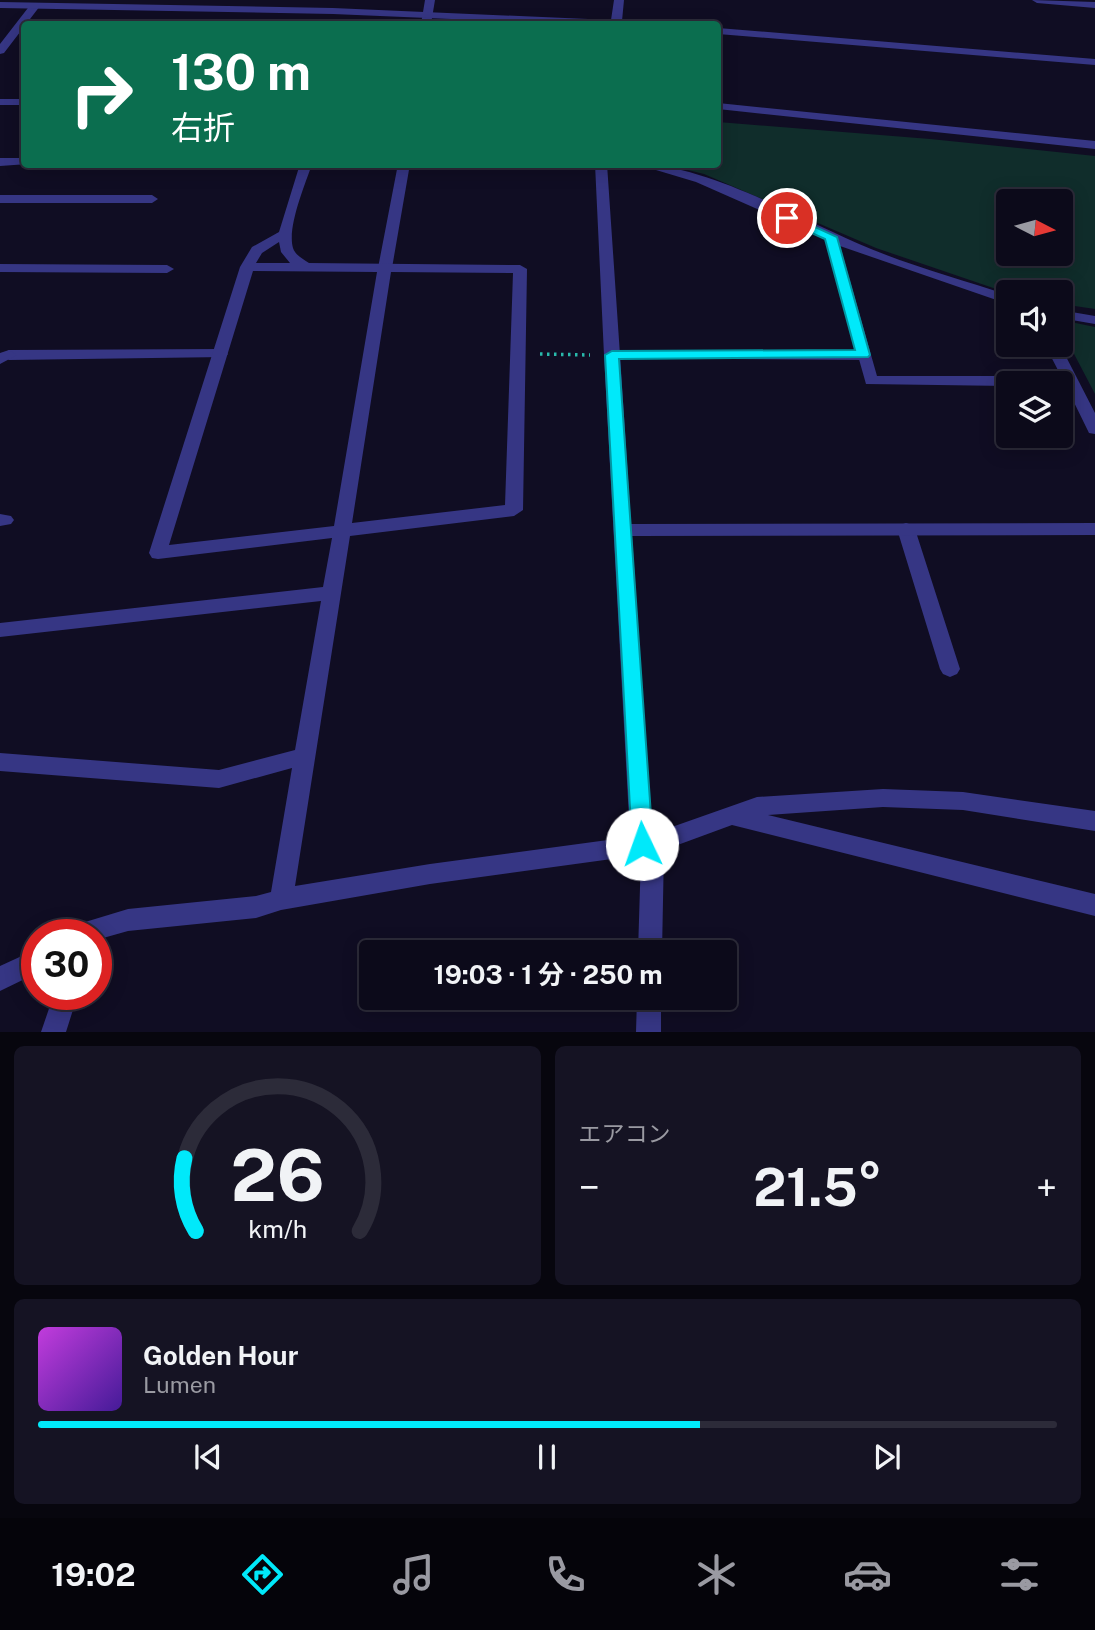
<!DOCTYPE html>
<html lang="ja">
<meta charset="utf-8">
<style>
body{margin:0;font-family:"Public Sans","Noto Sans JP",sans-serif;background:#151323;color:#f1f3f6;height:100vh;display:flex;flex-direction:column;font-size:26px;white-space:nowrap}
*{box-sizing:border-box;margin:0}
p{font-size:23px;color:#9a9aa2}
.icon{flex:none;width:38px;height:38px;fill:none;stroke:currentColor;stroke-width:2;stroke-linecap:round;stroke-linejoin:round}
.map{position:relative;height:1032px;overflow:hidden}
.side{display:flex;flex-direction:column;gap:14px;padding:14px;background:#07060e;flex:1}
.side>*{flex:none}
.banner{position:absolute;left:21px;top:21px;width:700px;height:147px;border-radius:7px;box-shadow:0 4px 18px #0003,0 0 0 2px #2c2b39;background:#0b6e4f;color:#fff;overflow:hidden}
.needle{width:46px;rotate:96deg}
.controls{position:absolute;left:996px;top:189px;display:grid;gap:14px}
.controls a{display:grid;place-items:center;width:77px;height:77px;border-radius:7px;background:#0c0a1a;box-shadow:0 4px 18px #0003,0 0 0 2px #2c2b39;font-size:35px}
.speed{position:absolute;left:21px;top:919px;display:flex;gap:14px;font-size:35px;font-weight:700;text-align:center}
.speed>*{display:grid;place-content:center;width:91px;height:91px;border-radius:50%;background:#0c0a1a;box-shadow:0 4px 18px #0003,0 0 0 2px #2c2b39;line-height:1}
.speed .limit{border:10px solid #d22;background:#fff;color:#111}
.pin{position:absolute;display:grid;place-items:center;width:60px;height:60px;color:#fff;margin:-30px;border:4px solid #fff;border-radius:50%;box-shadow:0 2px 7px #0007}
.me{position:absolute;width:77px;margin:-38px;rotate:357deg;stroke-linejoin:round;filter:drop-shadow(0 0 5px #0008)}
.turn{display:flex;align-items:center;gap:24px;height:147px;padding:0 35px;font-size:32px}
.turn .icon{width:91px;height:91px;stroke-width:2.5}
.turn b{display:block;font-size:49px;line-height:60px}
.big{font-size:52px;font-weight:700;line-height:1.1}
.side .card{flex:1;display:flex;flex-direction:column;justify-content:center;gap:10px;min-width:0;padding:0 24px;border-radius:10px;background:#151323}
.side .dial{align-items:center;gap:0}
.dial svg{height:182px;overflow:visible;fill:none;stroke:#2c2b39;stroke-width:7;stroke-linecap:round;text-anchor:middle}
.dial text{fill:#f1f3f6;stroke:none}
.song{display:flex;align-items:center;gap:21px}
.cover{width:84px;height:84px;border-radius:10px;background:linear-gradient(135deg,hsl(290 70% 55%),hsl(260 70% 35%))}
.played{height:7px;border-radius:4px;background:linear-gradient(90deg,#00e9fa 65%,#2c2b39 65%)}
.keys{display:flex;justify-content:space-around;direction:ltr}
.heat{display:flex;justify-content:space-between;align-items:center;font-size:38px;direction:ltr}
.side .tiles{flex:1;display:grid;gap:14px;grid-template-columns:1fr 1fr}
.card:last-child{grid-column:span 2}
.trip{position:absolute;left:359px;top:940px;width:378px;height:70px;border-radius:7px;background:#0c0a1a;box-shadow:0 4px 18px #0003,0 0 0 2px #2c2b39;font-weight:700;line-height:70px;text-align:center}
.tab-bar{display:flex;height:112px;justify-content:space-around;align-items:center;background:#05040a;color:#9a9aa2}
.tab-bar .icon{width:49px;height:49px}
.tab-bar .active{color:#00e9fa}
.tab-bar b{font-size:32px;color:#f1f3f6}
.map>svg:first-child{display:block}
</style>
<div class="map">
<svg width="1095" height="1032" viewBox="0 0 1095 1032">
<rect width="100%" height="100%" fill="#100d23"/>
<!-- green -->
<path fill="#102d2b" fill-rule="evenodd" d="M718,122L930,139L1095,156V309L1061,304L1060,292L1008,293L876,248L704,174L668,165L718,164ZM1008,201H1060V254H1008Z
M1061,320L1095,327V394L1061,329Z"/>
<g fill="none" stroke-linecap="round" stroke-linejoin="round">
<!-- path -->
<path stroke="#29b9ab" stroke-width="3.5" stroke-dasharray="2.5 4.5" stroke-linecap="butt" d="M540,354L590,355"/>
<!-- service -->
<path fill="#363684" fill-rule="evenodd" d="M425,0H435L431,24H421Z
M398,164H410L392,268L385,272L378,268Z
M0,264L167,265L174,269L167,273L0,272Z
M1060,310L1095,316V324L1060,318Z
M220,349L225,351L228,354L225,357L9,360L1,355L9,350Z
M612,350H863L871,355L863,360L607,358L604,355L607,352Z
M906,523L912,525L915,529L960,669L957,674L950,677L943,674L940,669L897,529L900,525Z"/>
<!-- minor -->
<path fill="#363684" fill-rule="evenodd" d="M1032,0L1095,2V8L1037,3Z
M31,4L40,6L4,53L0,54V44Z
M0,99H24V105H0Z
M718,103L1095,141V149L718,109Z
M0,158H24V164H28L0,166Z
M300,164H312C305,185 287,227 293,248C295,255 303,259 309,263L520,265L527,269L523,510L514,516L350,536L295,886L430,864L630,837L604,355L612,350L620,355L631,524L1095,523V535L632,536L652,834L757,797L883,789L963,792L1095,811V831L963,810L883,807L768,815L1095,894V916L732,825L664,850L662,952H638L641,855L430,884L281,910L256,918L128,931L96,940V934H68L72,926L128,909L256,896L271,892L292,768L219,788L0,771V753L219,770L295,750L321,601L0,637V623L323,587L332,538L158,559L152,558L149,553L240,267L252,247L279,232ZM279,242L281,252L290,263H256L262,253ZM253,271L377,272L334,526L169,545ZM391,272L513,273L505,505L352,523Z
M636,164C709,164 802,221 871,249C915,267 963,280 1008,295V304L840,246L877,376H1061L1045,345H1060L1095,413V434L1089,433L1066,386H1060V383H1008V386L866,384L825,239L696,182Z
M0,195H152L158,199L152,203H0Z
M9,350L17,355L0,364V353Z
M0,514L11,516L14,520L11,524L0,526Z
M37,949V973L0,991V966Z
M54,994H78L66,1032H41Z
M637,998H661V1032H636Z"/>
<!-- tertiary -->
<path fill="#363684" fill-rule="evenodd" d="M614,0H624L622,21L633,22L634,24H570L333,14L0,8V2L333,8L611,20Z
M718,28L1095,59V65L718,34Z
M595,164H607L620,355L612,360L604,355Z"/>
</g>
<!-- route -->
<path fill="#00e9fa" stroke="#0097a2" stroke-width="2" d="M787,214L837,237L870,355L868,357L619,359L653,844L650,851L642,853L635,851L632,844L605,355L612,351L855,350L825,239L783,220V215Z"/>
</svg>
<div class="controls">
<a><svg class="needle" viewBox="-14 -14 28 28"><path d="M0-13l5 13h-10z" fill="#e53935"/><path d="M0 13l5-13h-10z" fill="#9a9aa2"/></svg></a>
<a><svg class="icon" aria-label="sound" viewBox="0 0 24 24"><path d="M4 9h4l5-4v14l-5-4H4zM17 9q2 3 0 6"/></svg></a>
<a><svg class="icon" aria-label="layers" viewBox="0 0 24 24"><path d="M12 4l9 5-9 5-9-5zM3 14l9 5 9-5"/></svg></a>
</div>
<div class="speed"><div class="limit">30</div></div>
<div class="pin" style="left:787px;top:218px;background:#d93025"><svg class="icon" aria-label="arrive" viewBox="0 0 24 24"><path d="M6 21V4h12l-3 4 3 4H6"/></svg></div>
<svg class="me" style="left:642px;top:844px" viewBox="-20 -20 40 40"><circle r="19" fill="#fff"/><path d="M0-13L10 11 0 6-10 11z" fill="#00e9fa"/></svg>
<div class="trip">19:03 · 1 分 · 250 m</div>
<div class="banner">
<div class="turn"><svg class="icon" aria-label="right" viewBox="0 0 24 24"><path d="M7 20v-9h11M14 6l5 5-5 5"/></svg><div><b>130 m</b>右折</div></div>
</div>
</div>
<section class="side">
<div class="tiles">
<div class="card dial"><svg viewBox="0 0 100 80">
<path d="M14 69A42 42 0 1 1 86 69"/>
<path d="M14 69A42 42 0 0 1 9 37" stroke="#00e9fa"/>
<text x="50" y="56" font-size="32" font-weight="700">26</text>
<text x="50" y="72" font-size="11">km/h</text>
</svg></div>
<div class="card"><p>エアコン</p>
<div class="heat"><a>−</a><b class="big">21.5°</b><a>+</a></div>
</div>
<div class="card">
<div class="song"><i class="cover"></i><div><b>Golden Hour</b><p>Lumen</p></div></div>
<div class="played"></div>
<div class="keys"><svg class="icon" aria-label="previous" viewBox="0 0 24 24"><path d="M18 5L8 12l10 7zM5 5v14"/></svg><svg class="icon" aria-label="pause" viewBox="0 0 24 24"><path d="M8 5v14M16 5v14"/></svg><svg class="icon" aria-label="next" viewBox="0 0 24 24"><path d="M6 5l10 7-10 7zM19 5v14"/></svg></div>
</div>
</div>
</section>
<nav class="tab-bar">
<b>19:02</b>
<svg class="icon active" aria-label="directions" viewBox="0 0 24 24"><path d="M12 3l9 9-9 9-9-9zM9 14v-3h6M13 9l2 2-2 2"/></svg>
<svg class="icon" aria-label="music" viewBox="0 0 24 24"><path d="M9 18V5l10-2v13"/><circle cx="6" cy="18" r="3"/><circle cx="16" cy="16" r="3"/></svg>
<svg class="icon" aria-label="phone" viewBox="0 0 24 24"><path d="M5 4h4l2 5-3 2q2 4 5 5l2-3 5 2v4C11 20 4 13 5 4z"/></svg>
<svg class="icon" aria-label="climate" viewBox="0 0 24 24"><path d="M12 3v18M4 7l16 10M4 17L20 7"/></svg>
<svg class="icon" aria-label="car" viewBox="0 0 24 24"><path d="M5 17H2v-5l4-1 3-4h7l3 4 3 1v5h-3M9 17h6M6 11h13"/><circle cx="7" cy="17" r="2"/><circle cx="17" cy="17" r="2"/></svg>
<svg class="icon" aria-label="filters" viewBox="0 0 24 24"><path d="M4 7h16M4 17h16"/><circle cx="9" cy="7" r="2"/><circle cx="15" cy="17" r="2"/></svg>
</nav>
